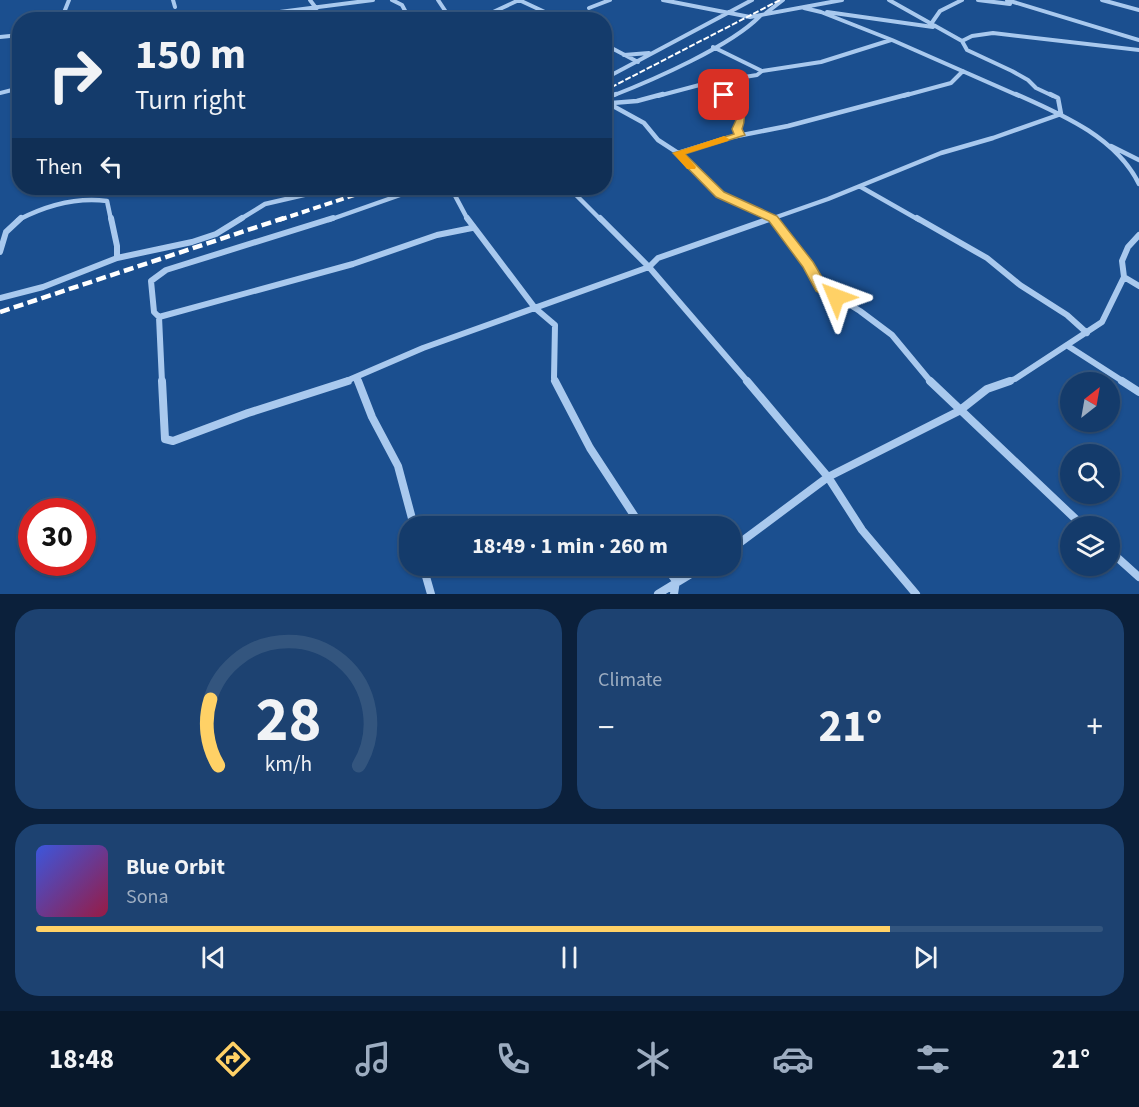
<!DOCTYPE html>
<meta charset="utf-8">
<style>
body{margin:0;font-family:"Source Sans 3",sans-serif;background:#1d4271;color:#f1f3f6;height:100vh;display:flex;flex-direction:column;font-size:22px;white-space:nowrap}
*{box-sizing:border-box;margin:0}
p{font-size:20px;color:#9dadc1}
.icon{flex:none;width:33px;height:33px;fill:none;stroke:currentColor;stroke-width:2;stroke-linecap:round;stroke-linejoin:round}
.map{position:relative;height:594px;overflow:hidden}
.details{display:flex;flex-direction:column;gap:15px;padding:15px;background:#0b203b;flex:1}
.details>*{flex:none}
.top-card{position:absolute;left:12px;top:12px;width:600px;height:183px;border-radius:24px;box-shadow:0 2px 4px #0004,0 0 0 2px #33557e;background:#143b6b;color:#f1f3f6;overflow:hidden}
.needle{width:39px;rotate:31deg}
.buttons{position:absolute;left:1060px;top:372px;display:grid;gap:12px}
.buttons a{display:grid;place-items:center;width:60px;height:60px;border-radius:50%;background:#143b6b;box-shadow:0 2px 4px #0004,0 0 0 2px #33557e;font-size:30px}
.speed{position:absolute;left:18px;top:498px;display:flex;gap:12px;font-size:30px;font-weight:700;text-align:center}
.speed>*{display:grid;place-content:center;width:78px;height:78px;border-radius:50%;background:#143b6b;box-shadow:0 2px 4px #0004,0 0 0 2px #33557e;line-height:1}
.speed .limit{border:9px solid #d22;background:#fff;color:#111}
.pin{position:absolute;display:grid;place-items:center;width:51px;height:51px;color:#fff;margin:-26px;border-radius:12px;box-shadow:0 3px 9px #0006}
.me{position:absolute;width:66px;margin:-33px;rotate:314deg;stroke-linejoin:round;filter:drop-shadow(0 0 4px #0008)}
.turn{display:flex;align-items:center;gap:21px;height:126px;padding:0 24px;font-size:27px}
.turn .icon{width:78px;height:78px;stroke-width:2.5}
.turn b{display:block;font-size:42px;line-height:51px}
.then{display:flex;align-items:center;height:57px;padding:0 24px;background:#0003;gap:12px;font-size:22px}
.big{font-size:45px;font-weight:700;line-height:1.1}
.details .tile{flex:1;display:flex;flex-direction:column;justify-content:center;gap:9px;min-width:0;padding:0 21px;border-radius:24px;background:#1d4271}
.details .dial{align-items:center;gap:0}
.dial svg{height:156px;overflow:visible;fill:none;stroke:#33557e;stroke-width:7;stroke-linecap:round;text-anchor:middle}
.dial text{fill:#f1f3f6;stroke:none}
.song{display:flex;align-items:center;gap:18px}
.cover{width:72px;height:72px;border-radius:9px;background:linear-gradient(135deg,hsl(230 70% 55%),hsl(340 70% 35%))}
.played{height:6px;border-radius:3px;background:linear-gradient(90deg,#ffd166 80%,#33557e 80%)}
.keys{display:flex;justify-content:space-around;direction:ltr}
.heat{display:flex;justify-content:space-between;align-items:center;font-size:33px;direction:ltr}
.details .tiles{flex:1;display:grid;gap:15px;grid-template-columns:1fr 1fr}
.tile:last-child{grid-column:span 2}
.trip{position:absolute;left:399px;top:516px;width:342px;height:60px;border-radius:24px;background:#143b6b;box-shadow:0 2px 4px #0004,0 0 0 2px #33557e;font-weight:700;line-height:60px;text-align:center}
.tabs{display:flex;height:96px;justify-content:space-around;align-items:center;background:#08182b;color:#9dadc1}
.tabs .icon{width:42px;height:42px}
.tabs .current{color:#ffd166}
.tabs b{font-size:27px;color:#f1f3f6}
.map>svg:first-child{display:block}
</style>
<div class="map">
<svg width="1139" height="594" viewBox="0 0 1139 594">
<rect width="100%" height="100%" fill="#1b4f8f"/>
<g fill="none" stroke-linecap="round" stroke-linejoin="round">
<!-- minor-far3 -->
<path stroke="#a9c9ee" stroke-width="4" d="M173,0L175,7
M310,0L316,8L318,20
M392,0L402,5L410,20
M438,0L448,15L457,20
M519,0L562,20
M663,0L750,17L842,0
M889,0L962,41L967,50L1012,71L1028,80L1036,88L1053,96
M978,0L1010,4
M1007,0L1139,40
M1102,0L1139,10
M589,8L610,0
M804,8L821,12L892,40L1019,96
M827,12L933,27
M766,13L783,0
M61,20L69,0
M218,20L373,0
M490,20L491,13L519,0
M931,24L940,11L962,0
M0,37L20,35
M962,41L972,36L993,33L1139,50
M604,44L638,62
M624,55L649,53
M762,71L821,62L891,40
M604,79L752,0
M708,84L725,96
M0,93L20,88
M612,96C653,80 731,46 760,16
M658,96L707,83L757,75L762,71L713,47
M903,96L951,83L963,71"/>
<!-- minor-far2 -->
<path stroke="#a9c9ee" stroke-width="4.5" d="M723,94L738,105L741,118L737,129L740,135
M1016,94C1061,114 1116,137 1139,184
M1050,94L1058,98L1061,114
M604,99L616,94
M604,101L644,123L658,140L678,153L720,195L774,220
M612,103L637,101L663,94
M1111,146L1139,160
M678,153L727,138L788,126L909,94
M861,187L919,220
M451,188L468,220
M569,188L601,220
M18,220C45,206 76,197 107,201L111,220
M239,220L265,204L334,188
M329,220L420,188
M768,220L828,199L941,153L993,138L1061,114"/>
<!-- minor-far1 -->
<path stroke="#a9c9ee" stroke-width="6" d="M111,218L117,246V258
M467,218L535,308L555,325L554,378L556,382
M600,218L649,267L748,382
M773,218L808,265L821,287L860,311L892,335L931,382
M917,218L987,258L1020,285L1067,315L1087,333
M0,252L6,232L21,218
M1124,277L1139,286
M0,298L43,287L117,258L192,242L216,234L242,218
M159,317L353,264L437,235L472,228
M1068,346L1124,382
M357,378L359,382
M162,382L159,317L154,312L151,281L166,270L333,218
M344,382L423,348L649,267L658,258L772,218
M1006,382L1015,379L1102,322L1124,277L1122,261L1128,247L1139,235"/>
<!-- minor -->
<path stroke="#a9c9ee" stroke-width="8" d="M162,381L165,439L173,441L248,413L348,381
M358,381L372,417L398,466L414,526
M555,381L590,448L641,526
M747,381L828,477L862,530L916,594
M930,381L1083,526
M1122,381L1139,392
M730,550L828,477L959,411L987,389L1010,381
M1110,551L1139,577
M423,566L431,594
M665,566L676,581L674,594
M658,594L704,566"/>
<!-- rail-far2 -->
<path stroke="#fff" stroke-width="2" stroke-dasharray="6 2" stroke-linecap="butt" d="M604,91L780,0"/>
<!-- rail-far1 -->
<path stroke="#fff" stroke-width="4" stroke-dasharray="8 4" stroke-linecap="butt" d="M279,220L376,188"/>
<!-- rail -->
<path stroke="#fff" stroke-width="4.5" stroke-dasharray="10 4.5" stroke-linecap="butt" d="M0,312L284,218"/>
</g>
<!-- route -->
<path fill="#ffd166" stroke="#a68842" stroke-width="1.5" d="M721,93C742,91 748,113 742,129L745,135L685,154L724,192L777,216L813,262L826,284L843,297L841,300H831L816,291L803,267L769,221L716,197L673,153L734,134L732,129L737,118L734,106L721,97Z"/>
<!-- slow -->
<path fill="#f59e0b" d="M724,136L729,139L728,141L685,154L696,167L695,169H687L673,153Z"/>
</svg>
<div class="buttons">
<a><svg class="needle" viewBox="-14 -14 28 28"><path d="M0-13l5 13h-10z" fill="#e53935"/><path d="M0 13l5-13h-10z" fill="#9dadc1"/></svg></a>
<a><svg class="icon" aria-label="search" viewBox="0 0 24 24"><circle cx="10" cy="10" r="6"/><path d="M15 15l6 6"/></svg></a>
<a><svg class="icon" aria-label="layers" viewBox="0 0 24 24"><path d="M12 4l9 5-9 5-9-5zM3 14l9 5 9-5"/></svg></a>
</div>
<div class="speed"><div class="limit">30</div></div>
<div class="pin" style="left:724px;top:95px;background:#d93025"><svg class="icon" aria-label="arrive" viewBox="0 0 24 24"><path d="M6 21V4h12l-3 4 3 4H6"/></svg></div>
<svg class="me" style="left:836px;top:297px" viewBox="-20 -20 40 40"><path d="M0-17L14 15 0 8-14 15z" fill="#ffd166" stroke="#fff" stroke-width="4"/></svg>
<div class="trip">18:49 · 1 min · 260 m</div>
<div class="top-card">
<div class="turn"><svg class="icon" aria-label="right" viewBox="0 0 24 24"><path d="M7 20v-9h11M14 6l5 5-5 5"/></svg><div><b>150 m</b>Turn right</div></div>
<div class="then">Then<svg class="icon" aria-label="left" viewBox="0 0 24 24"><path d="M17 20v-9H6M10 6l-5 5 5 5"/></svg></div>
</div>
</div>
<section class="details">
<div class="tiles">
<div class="tile dial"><svg viewBox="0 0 100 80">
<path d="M14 69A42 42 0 1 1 86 69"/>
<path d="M14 69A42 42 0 0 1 10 35" stroke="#ffd166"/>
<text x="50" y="56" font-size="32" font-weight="700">28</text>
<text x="50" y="72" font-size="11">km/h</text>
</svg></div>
<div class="tile"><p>Climate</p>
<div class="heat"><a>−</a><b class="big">21°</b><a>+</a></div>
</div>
<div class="tile">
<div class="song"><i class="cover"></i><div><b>Blue Orbit</b><p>Sona</p></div></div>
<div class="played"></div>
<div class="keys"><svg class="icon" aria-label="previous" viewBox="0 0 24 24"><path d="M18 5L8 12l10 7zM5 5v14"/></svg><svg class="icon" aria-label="pause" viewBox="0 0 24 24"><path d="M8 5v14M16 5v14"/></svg><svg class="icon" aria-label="next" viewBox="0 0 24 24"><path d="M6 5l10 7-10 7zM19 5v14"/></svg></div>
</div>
</div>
</section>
<nav class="tabs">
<b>18:48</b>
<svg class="icon current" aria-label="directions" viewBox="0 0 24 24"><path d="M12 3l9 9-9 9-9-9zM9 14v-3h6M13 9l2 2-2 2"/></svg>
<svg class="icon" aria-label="music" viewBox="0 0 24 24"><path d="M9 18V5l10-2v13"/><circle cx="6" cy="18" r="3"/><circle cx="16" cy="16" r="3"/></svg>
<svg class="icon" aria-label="phone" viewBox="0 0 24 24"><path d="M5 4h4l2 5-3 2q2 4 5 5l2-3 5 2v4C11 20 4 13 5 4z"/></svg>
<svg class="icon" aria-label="climate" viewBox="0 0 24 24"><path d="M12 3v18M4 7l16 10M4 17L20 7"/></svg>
<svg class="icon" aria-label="car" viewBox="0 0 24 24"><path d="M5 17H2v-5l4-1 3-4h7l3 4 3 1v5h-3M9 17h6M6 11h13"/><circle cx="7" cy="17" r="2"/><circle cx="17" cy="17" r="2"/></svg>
<svg class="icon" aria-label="filters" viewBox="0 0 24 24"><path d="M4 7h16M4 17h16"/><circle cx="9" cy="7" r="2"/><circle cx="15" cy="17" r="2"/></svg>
<b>21°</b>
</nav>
